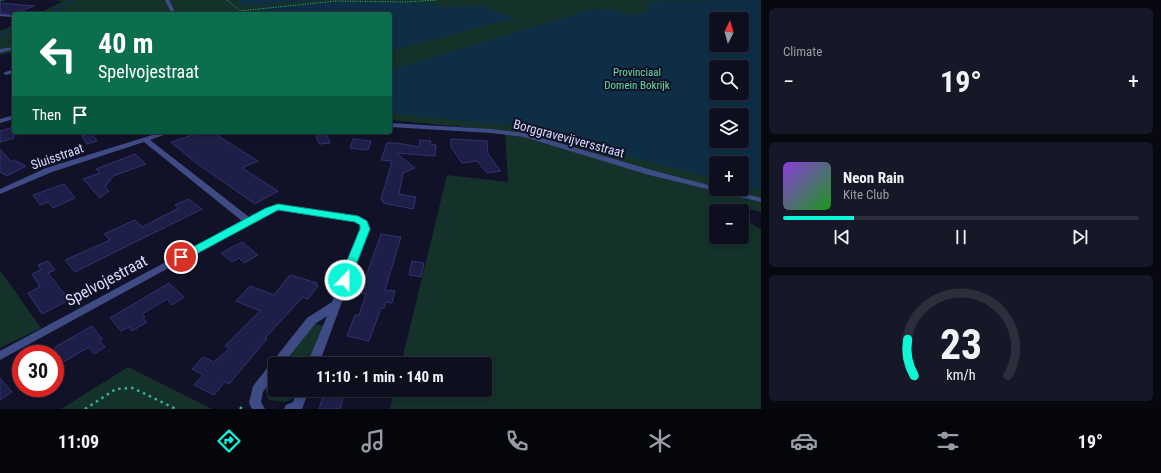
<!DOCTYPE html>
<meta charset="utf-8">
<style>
body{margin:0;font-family:"Roboto Condensed",sans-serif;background:#161727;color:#f1f3f6;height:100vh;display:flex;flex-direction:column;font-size:15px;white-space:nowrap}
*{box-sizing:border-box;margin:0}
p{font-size:13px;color:#9a9ca4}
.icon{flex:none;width:22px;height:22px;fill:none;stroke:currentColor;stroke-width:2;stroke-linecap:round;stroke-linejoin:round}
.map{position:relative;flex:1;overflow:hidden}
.drawer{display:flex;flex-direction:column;gap:8px;padding:8px;background:#070810;width:400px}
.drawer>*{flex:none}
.hud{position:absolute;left:12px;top:12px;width:380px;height:122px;border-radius:4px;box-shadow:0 2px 6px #0003,0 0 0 1px #2d2e3c;background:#0b6e4f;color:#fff;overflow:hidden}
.needle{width:26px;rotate:5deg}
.buttons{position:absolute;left:709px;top:12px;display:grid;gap:8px}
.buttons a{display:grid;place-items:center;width:40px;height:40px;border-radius:4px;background:#0d0e1e;box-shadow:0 2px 6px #0003,0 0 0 1px #2d2e3c;font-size:20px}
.speed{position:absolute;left:12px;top:345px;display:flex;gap:8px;font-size:20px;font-weight:700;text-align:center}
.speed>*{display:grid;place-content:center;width:52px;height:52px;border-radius:50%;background:#0d0e1e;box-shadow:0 2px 6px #0003,0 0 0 1px #2d2e3c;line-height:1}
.speed .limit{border:6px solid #d22;background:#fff;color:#111}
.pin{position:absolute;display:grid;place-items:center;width:34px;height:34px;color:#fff;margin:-17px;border:2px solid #fff;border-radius:50%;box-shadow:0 1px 4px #0007}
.me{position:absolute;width:44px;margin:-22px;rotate:22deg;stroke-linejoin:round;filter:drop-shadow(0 0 3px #0008)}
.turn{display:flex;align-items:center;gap:14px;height:84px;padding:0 20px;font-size:18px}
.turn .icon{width:52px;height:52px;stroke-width:2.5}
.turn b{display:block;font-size:28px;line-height:34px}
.then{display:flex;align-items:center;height:38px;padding:0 20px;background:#0003;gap:8px;font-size:15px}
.big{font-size:30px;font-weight:700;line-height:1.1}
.drawer .widget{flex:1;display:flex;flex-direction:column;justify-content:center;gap:6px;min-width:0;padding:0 14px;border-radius:6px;background:#161727}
.drawer .dial{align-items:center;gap:0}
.dial svg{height:104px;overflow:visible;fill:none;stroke:#2d2e3c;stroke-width:7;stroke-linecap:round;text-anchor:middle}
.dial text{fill:#f1f3f6;stroke:none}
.song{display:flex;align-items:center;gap:12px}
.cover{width:48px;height:48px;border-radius:6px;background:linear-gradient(135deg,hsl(270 70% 55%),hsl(120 70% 35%))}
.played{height:4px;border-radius:2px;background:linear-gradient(90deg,#0df6d8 20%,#2d2e3c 20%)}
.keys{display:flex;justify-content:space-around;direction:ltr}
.heat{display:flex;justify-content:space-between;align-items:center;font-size:22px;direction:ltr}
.trip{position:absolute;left:268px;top:357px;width:224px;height:40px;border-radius:4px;background:#0d0e1e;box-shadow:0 2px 6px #0003,0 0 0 1px #2d2e3c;font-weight:700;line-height:40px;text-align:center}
.dock{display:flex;height:64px;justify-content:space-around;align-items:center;background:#05060c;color:#9a9ca4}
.dock .icon{width:28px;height:28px}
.dock .active{color:#0df6d8}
.dock b{font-size:18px;color:#f1f3f6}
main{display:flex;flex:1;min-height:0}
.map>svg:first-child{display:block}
</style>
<main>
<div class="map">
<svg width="761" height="409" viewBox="0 0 761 409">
<rect width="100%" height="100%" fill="#111228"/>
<!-- green -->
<path fill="#14312a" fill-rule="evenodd" d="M54,0H761L759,189L761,190V212L723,203L733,211H716V237H742V217L761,230V409H390L394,390H485V364H401L447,175L508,182L505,131L390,120V14H37L64,1ZM716,19H742V45H716ZM716,67H742V93H716ZM716,115H742V141H716ZM716,163H742V189H716Z
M14,25V52L0,55V31Z
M0,270L41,328L0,348Z
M314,324L322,325V328L308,364H282Z
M128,367L212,409H61Z
M275,373V390H298L291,400L284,402L269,400C263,386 266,384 275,373Z"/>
<!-- water -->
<path fill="#0d2e45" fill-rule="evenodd" d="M238,0H319L244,6Z
M761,0V190L742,185V163H716V179L513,126L390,113V70L593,9L621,10L624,14L638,15L651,8L647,4L662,1ZM716,19H742V45H716ZM716,67H742V93H716ZM716,115H742V141H716Z
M334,2L431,3L440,7L482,6L514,18L390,51V14H257L262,9Z"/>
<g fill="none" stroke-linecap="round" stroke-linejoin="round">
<!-- stream -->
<path stroke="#0d2e45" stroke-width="2" d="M46,14L75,0
M0,36L14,28"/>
</g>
<!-- building -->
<path fill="#1e1f48" stroke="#313273" d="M0,3L34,6L14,14L0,13Z
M14,127V138L0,142V131Z
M202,132H212L258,161L242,168L278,191L255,204L195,162L171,142Z
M315,132H326L330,143L320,144L318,142Z
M91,133L97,141L87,144L82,136Z
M353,139L371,141L368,150L350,148Z
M451,139L487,141L488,154L501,171L487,173L477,161L462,163L451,147Z
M420,140L431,141L430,144L436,145L435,156L396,153L415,168L403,173L399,194L416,197L413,209L383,203L384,201L381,200L392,161L381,160L387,143H397L419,147Z
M0,149L11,162L14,160L26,166L7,176L0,172Z
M135,154L146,164L113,176L105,187L109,191L100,198L83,179L100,173L96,169Z
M64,184L75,198L53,208L48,202L40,205L33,195Z
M188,199L202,209L75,272L65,260L110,240L104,234L135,220L142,227L179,208L175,205Z
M381,234L401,237L385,290L395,291L392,303L386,302L384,308H381L369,341L347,336L355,315H359L366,294L360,293Z
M242,242L258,255L244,263L239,258L232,262L221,253Z
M48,261L55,270L48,273L69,300L42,314L28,293L40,287L32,274L41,270L38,265Z
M412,261L424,263L421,277L409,275Z
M290,275L317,283L316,285L318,286L308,299L303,297L265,338L267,339L229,384L225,382L214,395L194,385L203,375L192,369L203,357L214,362L230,348L225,346L260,311L236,301L250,286L274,295Z
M169,283L184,297L172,305L167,299L142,314L145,317L143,318L147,322L132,331L129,327L121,331L110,318Z
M92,326L102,339L100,341L105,347L94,354L89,347L55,367V347Z
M0,378L12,392L0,400Z
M325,390H346L340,409H319Z"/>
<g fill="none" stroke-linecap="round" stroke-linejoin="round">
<!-- path-far1 -->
<path stroke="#35b691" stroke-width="1" stroke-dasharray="1 1.5" stroke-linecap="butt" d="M227,0L240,11L336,1L405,2L437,0
M0,1L5,0"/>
<!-- path -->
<path stroke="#35b691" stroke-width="2.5" stroke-dasharray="2.5 4" stroke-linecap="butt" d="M85,409L116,389L133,388L176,409
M240,409L244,404"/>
<!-- street -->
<path fill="#3e4b85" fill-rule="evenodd" d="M165,0H169L176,14H172Z
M0,14L12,15L14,16L12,17L0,16Z
M14,47V49L0,53V49Z
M14,69V73L6,75L3,73Z
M14,115V119L0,123V119Z
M390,123L491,129L525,133L655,171L716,187V189H726L761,198V202L649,175L524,137L491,133L390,127Z
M162,132H172L150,140L249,217L278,205L358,216C364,218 368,223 369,229L319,364H307L327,316L315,324L283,364H275V375L263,392L261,402L265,409H252L249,403L253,386L307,318L332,302L361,229L360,225L356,221L279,210L251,223L0,360V351L242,221L144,142L52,172L0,194V189L46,168Z
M297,390H309L302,409H284L286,405L293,402Z"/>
</g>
<!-- route -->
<path fill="#0df6d8" stroke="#08a08c" d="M278,204L358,216L367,221L370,229L349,283H341L339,280L360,229V225L355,222L278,210L185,260H178L176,257L178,255L266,208Z"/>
<g text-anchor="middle" stroke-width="4" stroke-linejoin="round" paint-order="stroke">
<!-- far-park labels -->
<g font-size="11" fill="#66dca4" stroke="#111228">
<text x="637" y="76">Provinciaal<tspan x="637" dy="13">Domein Bokrijk</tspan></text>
</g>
<!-- street labels -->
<g font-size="13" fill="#d9ddfe" stroke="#111228">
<text transform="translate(569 138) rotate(15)" y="5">Borggravevijversstraat</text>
<text transform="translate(57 156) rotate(-19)" y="5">Sluisstraat</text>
</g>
<!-- near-street labels -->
<g font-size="16" fill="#d9ddfe" stroke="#111228">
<text transform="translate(106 280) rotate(-28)" y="6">Spelvojestraat</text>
</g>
</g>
</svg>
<div class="buttons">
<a><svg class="needle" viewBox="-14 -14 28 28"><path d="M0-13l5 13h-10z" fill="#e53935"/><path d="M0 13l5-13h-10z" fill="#9a9ca4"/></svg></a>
<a><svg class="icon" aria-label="search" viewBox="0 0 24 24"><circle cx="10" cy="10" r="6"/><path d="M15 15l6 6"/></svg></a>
<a><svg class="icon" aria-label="layers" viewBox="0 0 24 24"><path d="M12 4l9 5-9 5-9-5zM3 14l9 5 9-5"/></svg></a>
<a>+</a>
<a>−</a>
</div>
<div class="speed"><div class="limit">30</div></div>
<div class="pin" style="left:181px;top:257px;background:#d93025"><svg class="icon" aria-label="arrive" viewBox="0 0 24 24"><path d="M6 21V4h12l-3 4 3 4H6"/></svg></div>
<svg class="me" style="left:345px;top:280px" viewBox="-20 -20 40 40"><circle r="17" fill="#0df6d8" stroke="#fff" stroke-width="3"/><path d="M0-11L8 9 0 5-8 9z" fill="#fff"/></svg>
<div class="trip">11:10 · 1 min · 140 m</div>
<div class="hud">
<div class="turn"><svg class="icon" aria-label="left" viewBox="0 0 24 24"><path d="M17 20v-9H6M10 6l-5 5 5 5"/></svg><div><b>40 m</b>Spelvojestraat</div></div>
<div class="then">Then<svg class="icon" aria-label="arrive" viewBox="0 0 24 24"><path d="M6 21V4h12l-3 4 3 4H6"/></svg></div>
</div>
</div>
<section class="drawer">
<div class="widget"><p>Climate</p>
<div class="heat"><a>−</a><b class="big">19°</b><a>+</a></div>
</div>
<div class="widget">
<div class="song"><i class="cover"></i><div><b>Neon Rain</b><p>Kite Club</p></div></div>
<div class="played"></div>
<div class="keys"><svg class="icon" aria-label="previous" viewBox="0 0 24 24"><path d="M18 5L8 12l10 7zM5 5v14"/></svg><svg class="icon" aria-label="pause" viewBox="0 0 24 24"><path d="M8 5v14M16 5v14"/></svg><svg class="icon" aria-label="next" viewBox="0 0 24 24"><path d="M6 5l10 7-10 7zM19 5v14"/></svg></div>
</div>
<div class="widget dial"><svg viewBox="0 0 100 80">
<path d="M14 69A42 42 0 1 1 86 69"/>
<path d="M14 69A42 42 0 0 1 9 41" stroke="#0df6d8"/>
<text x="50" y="56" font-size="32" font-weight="700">23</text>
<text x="50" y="72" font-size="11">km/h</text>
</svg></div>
</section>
</main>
<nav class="dock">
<b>11:09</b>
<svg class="icon active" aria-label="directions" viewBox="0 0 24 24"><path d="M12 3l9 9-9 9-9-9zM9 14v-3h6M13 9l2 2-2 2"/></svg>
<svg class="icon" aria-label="music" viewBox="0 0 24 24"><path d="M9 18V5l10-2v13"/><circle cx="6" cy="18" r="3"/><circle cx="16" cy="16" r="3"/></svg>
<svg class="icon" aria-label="phone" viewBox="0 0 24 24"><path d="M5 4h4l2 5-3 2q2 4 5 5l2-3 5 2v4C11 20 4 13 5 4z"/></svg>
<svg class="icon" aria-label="climate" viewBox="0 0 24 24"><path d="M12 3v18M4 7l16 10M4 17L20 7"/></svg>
<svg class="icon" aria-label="car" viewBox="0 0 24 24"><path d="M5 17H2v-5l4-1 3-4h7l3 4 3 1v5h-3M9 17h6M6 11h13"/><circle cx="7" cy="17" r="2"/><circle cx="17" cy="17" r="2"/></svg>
<svg class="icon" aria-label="filters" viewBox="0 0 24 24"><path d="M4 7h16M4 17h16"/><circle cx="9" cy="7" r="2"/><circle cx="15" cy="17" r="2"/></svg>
<b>19°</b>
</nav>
